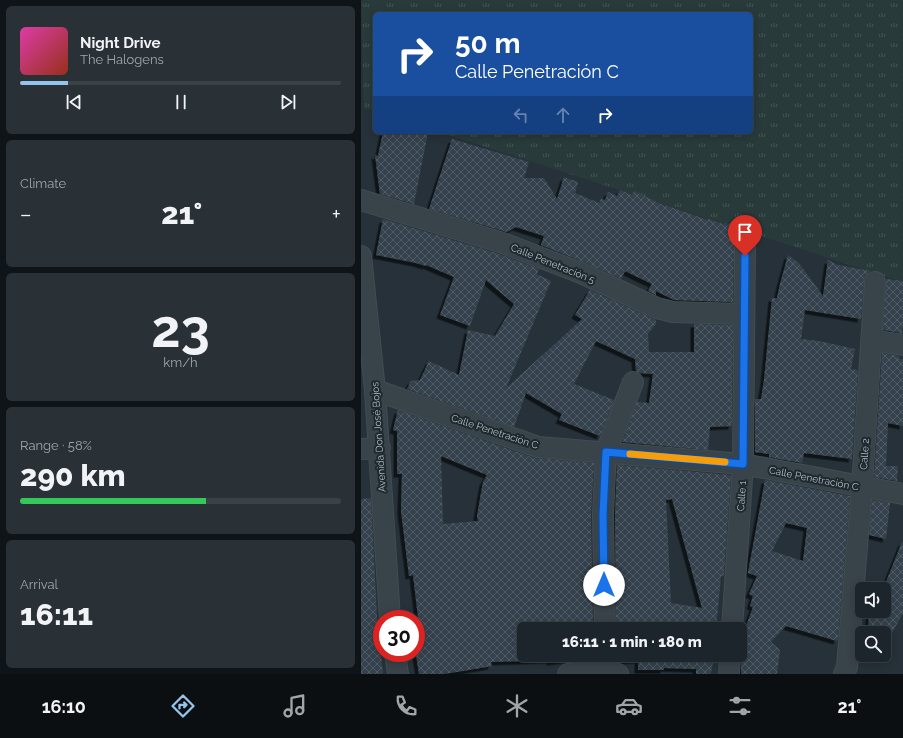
<!DOCTYPE html>
<meta charset="utf-8">
<style>
body{margin:0;font-family:Raleway,sans-serif;background:#293137;color:#f1f3f6;height:100vh;display:flex;flex-direction:column;font-size:15px;white-space:nowrap}
*{box-sizing:border-box;margin:0}
p{font-size:13px;color:#a0a5a9}
.icon{flex:none;width:22px;height:22px;fill:none;stroke:currentColor;stroke-width:2;stroke-linecap:round;stroke-linejoin:round}
.map{position:relative;flex:1;overflow:hidden}
.panel{display:flex;flex-direction:column;gap:6px;padding:6px;background:#0f1418;width:361px}
.panel>*{flex:none}
.hud{position:absolute;left:12px;top:12px;width:380px;height:122px;border-radius:6px;box-shadow:0 2px 10px #0003,0 0 0 1px #3a4247;background:#1a4fa0;color:#fff;overflow:hidden}
.controls{position:absolute;left:494px;top:582px;display:grid;gap:8px}
.controls a{display:grid;place-items:center;width:36px;height:36px;border-radius:6px;background:#1c252b;box-shadow:0 2px 10px #0003,0 0 0 1px #3a4247;font-size:20px}
.speed{position:absolute;left:12px;top:610px;display:flex;gap:8px;font-size:20px;font-weight:700;text-align:center}
.speed>*{display:grid;place-content:center;width:52px;height:52px;border-radius:50%;background:#1c252b;box-shadow:0 2px 10px #0003,0 0 0 1px #3a4247;line-height:1}
.speed .limit{border:6px solid #d22;background:#fff;color:#111}
.pin{position:absolute;display:grid;place-items:center;width:34px;height:34px;color:#fff;margin:-41px -17px;border-radius:50% 50% 50% 0;rotate:-45deg;box-shadow:0 0 4px #0007}
.pin .icon{rotate:45deg}
.me{position:absolute;width:44px;margin:-22px;rotate:0deg;stroke-linejoin:round;filter:drop-shadow(0 0 3px #0008)}
.turn{display:flex;align-items:center;gap:14px;height:84px;padding:0 16px;font-size:18px}
.turn .icon{width:52px;height:52px;stroke-width:2.5}
.turn b{display:block;font-size:28px;line-height:34px}
.lanes{display:flex;align-items:center;height:38px;padding:0 16px;background:#0003;justify-content:center;gap:20px;direction:ltr}
.lanes .off{opacity:.35}
.big{font-size:30px;font-weight:800;line-height:1.1}
.panel .tile{flex:1;display:flex;flex-direction:column;justify-content:center;gap:6px;min-width:0;padding:0 14px;border-radius:6px;background:#293137}
.panel .dial{align-items:center;gap:0}
.dial b{font-size:52px;line-height:1}
.song{display:flex;align-items:center;gap:12px}
.cover{width:48px;height:48px;border-radius:6px;background:linear-gradient(135deg,hsl(320 70% 55%),hsl(10 70% 35%))}
.played{height:4px;border-radius:2px;background:linear-gradient(90deg,#94c3eb 15%,#3a4247 15%)}
.keys{display:flex;justify-content:space-around;direction:ltr}
.heat{display:flex;justify-content:space-between;align-items:center;font-size:22px;direction:ltr}
.charge{height:6px;border-radius:3px;background:linear-gradient(90deg,#34c759 58%,#3a4247 0)}
.trip{position:absolute;left:156px;top:622px;width:230px;height:40px;border-radius:6px;background:#1c252b;box-shadow:0 2px 10px #0003,0 0 0 1px #3a4247;font-weight:800;line-height:40px;text-align:center}
.tab-bar{display:flex;height:64px;justify-content:space-around;align-items:center;background:#0b0f11;color:#a0a5a9}
.tab-bar .icon{width:28px;height:28px}
.tab-bar .on{color:#94c3eb}
.tab-bar b{font-size:18px;color:#f1f3f6}
main{display:flex;flex:1;min-height:0}
.map>svg:first-child{display:block}
</style>
<main>
<section class="panel">
<div class="tile">
<div class="song"><i class="cover"></i><div><b>Night Drive</b><p>The Halogens</p></div></div>
<div class="played"></div>
<div class="keys"><svg class="icon" aria-label="previous" viewBox="0 0 24 24"><path d="M18 5L8 12l10 7zM5 5v14"/></svg><svg class="icon" aria-label="pause" viewBox="0 0 24 24"><path d="M8 5v14M16 5v14"/></svg><svg class="icon" aria-label="next" viewBox="0 0 24 24"><path d="M6 5l10 7-10 7zM19 5v14"/></svg></div>
</div>
<div class="tile"><p>Climate</p>
<div class="heat"><a>−</a><b class="big">21°</b><a>+</a></div>
</div>
<div class="tile dial"><b>23</b><p>km/h</p></div>
<div class="tile"><p>Range · 58%</p><b class="big">290 km</b><div class="charge"></div></div>
<div class="tile"><p>Arrival</p><b class="big">16:11</b></div>
</section>
<div class="map">
<svg width="542" height="674" viewBox="0 0 542 674">
<defs>
<pattern id="grass-tufts" width="24" height="20" patternUnits="userSpaceOnUse"><rect width="24" height="20" fill="#283a3a"/><path d="M3 7l-1-3M5 7V3M7 7l1-3M15 17l-1-3M17 17v-4M19 17l1-3" fill="none" stroke="#455555"/></pattern>
<pattern id="building-cross-hatch" width="8" height="8" patternUnits="userSpaceOnUse"><rect width="8" height="8" fill="#35434d"/><path d="M0 0l8 8M0 8l8-8" fill="none" stroke="#505c65"/></pattern>
<filter id="shadow"><feDropShadow dx="-3.5" dy="3.5" stdDeviation="0" flood-color="#0009"/></filter>
</defs>
<rect width="100%" height="100%" fill="#263139"/>
<!-- grass -->
<path fill="url(#grass-tufts)" d="M0,0H542V282L79,132H390V14H14V111L3,108Z"/>
<!-- building -->
<path fill="url(#building-cross-hatch)" fill-rule="evenodd" filter="url(#shadow)" d="M22,132H67L53,204L19,194L14,155L17,156Z
M91,139L168,162L163,178H183L196,199L203,177L217,182L214,193L238,203L240,199L244,200L247,192L256,196L259,190L271,195L273,191L304,206V205L347,220V219L383,231L378,232L374,236L373,242L372,301L371,302L313,300L295,291V295L287,291L291,284L264,271L260,279L225,263L180,245L183,236L155,227L146,232L68,209Z
M22,219L135,253L178,269L176,274L190,281L145,388L221,319L214,315L229,290L295,320V324L287,334L288,352H333V324L372,325L371,426L349,427L347,450L261,442L276,402L288,403L292,374L278,373L275,371L274,359L235,341L213,384L253,400L239,436L198,420L201,414L165,393L153,427L46,389L50,381L59,380L68,361L98,375L107,330L134,336L153,304L125,280L109,326L79,315L93,277L65,265V266L55,263L15,255Z
M427,255L438,263L462,296L467,260L477,265L510,271L505,275L503,281L500,319L444,310L440,339L458,341L494,349L490,369L497,370L491,459L443,453L441,463L408,457V454L394,452V399H400L403,380L411,298H416L419,284Z
M525,279L542,281V322L541,333L522,330Z
M521,353L538,356V359H542V426L527,423L525,466H537L536,481L513,477Z
M37,410L173,458L233,463L230,515L232,629H163V655H250L189,662V660L130,662L131,666L102,671L82,674H58L55,655V617H57L52,575L48,576L40,511L41,474H36V431L32,430ZM80,456L126,475L122,482L116,516L117,521L82,524Z
M256,465L370,475L363,573V576H360L355,629H255L254,515ZM311,499L341,608L310,603L305,500Z
M404,480L489,496L477,638L476,641L425,626L410,642L419,650L416,674H380V662L384,653L380,655L379,643L392,607L389,606L392,596L388,594L396,576L387,573ZM425,523L446,528L442,561L411,551Z
M10,498L16,617L22,674H0V499Z
M511,500L529,503L525,539L508,535Z
M541,542H542V613L531,633H506L509,611H523V589H515L516,586L523,587Z
M259,655H353L350,674H335V669L303,668V670H277V660L260,661Z"/>
<g fill="none" stroke-linecap="round" stroke-linejoin="round">
<defs>
<path id="minor" d="M0,200L139,242L220,273L296,308L312,312L383,314
M0,256L14,390L29,619
M511,340L542,345
M14,390L177,447L382,464L542,494
M0,449L19,448
M244,629L242,515L245,452L272,382
M371,629L382,464L384,242
M34,653L37,674
M207,674L246,670L257,674
M368,674L369,655
M483,674L486,667L501,487L514,282"/>
</defs>
<!-- minor casing -->
<use href="#minor" stroke="#424c53" stroke-width="22"/>
<!-- minor -->
<use href="#minor" stroke="#39434a" stroke-width="20"/>
</g>
<g fill="none" stroke-linecap="round" stroke-linejoin="round">
<defs>
<path id="route" d="M243,585L242,515L245,452L382,464L384,256"/>
</defs>
<!-- route casing -->
<use href="#route" stroke="#114b97" stroke-width="10"/>
<!-- route -->
<use href="#route" stroke="#1a73e8" stroke-width="7"/>
<!-- slow -->
<path stroke="#f59e0b" stroke-width="7" d="M269,454L364,462"/>
</g>
<g text-anchor="middle" stroke-width="4" stroke-linejoin="round" paint-order="stroke">
<!-- street labels -->
<g font-size="10" fill="#b5bec5" stroke="#1e282f">
<text transform="translate(192 263) rotate(22)" y="4">Calle Penetración 5</text>
<text transform="translate(134 431) rotate(18)" y="4">Calle Penetración C</text>
<text transform="translate(17 437) rotate(-94)" y="4">Avenida Don José Bojos</text>
<text transform="translate(503 454) rotate(-86)" y="4">Calle 2</text>
<text transform="translate(453 478) rotate(11)" y="4">Calle Penetración C</text>
<text transform="translate(380 496) rotate(-86)" y="4">Calle 1</text>
</g>
</g>
</svg>
<div class="controls">
<a><svg class="icon" aria-label="sound" viewBox="0 0 24 24"><path d="M4 9h4l5-4v14l-5-4H4zM17 9q2 3 0 6"/></svg></a>
<a><svg class="icon" aria-label="search" viewBox="0 0 24 24"><circle cx="10" cy="10" r="6"/><path d="M15 15l6 6"/></svg></a>
</div>
<div class="speed"><div class="limit">30</div></div>
<div class="pin" style="left:384px;top:256px;background:#d93025"><svg class="icon" aria-label="arrive" viewBox="0 0 24 24"><path d="M6 21V4h12l-3 4 3 4H6"/></svg></div>
<svg class="me" style="left:243px;top:585px" viewBox="-20 -20 40 40"><circle r="19" fill="#fff"/><path d="M0-13L10 11 0 6-10 11z" fill="#1a73e8"/></svg>
<div class="trip">16:11 · 1 min · 180 m</div>
<div class="hud">
<div class="turn"><svg class="icon" aria-label="right" viewBox="0 0 24 24"><path d="M7 20v-9h11M14 6l5 5-5 5"/></svg><div><b>50 m</b>Calle Penetración C</div></div>
<div class="lanes"><svg class="icon off" aria-label="left" viewBox="0 0 24 24"><path d="M17 20v-9H6M10 6l-5 5 5 5"/></svg><svg class="icon off" aria-label="ahead" viewBox="0 0 24 24"><path d="M12 20V5M6 11l6-6 6 6"/></svg><svg class="icon" aria-label="right" viewBox="0 0 24 24"><path d="M7 20v-9h11M14 6l5 5-5 5"/></svg></div>
</div>
</div>
</main>
<nav class="tab-bar">
<b>16:10</b>
<svg class="icon on" aria-label="directions" viewBox="0 0 24 24"><path d="M12 3l9 9-9 9-9-9zM9 14v-3h6M13 9l2 2-2 2"/></svg>
<svg class="icon" aria-label="music" viewBox="0 0 24 24"><path d="M9 18V5l10-2v13"/><circle cx="6" cy="18" r="3"/><circle cx="16" cy="16" r="3"/></svg>
<svg class="icon" aria-label="phone" viewBox="0 0 24 24"><path d="M5 4h4l2 5-3 2q2 4 5 5l2-3 5 2v4C11 20 4 13 5 4z"/></svg>
<svg class="icon" aria-label="climate" viewBox="0 0 24 24"><path d="M12 3v18M4 7l16 10M4 17L20 7"/></svg>
<svg class="icon" aria-label="car" viewBox="0 0 24 24"><path d="M5 17H2v-5l4-1 3-4h7l3 4 3 1v5h-3M9 17h6M6 11h13"/><circle cx="7" cy="17" r="2"/><circle cx="17" cy="17" r="2"/></svg>
<svg class="icon" aria-label="filters" viewBox="0 0 24 24"><path d="M4 7h16M4 17h16"/><circle cx="9" cy="7" r="2"/><circle cx="15" cy="17" r="2"/></svg>
<b>21°</b>
</nav>
